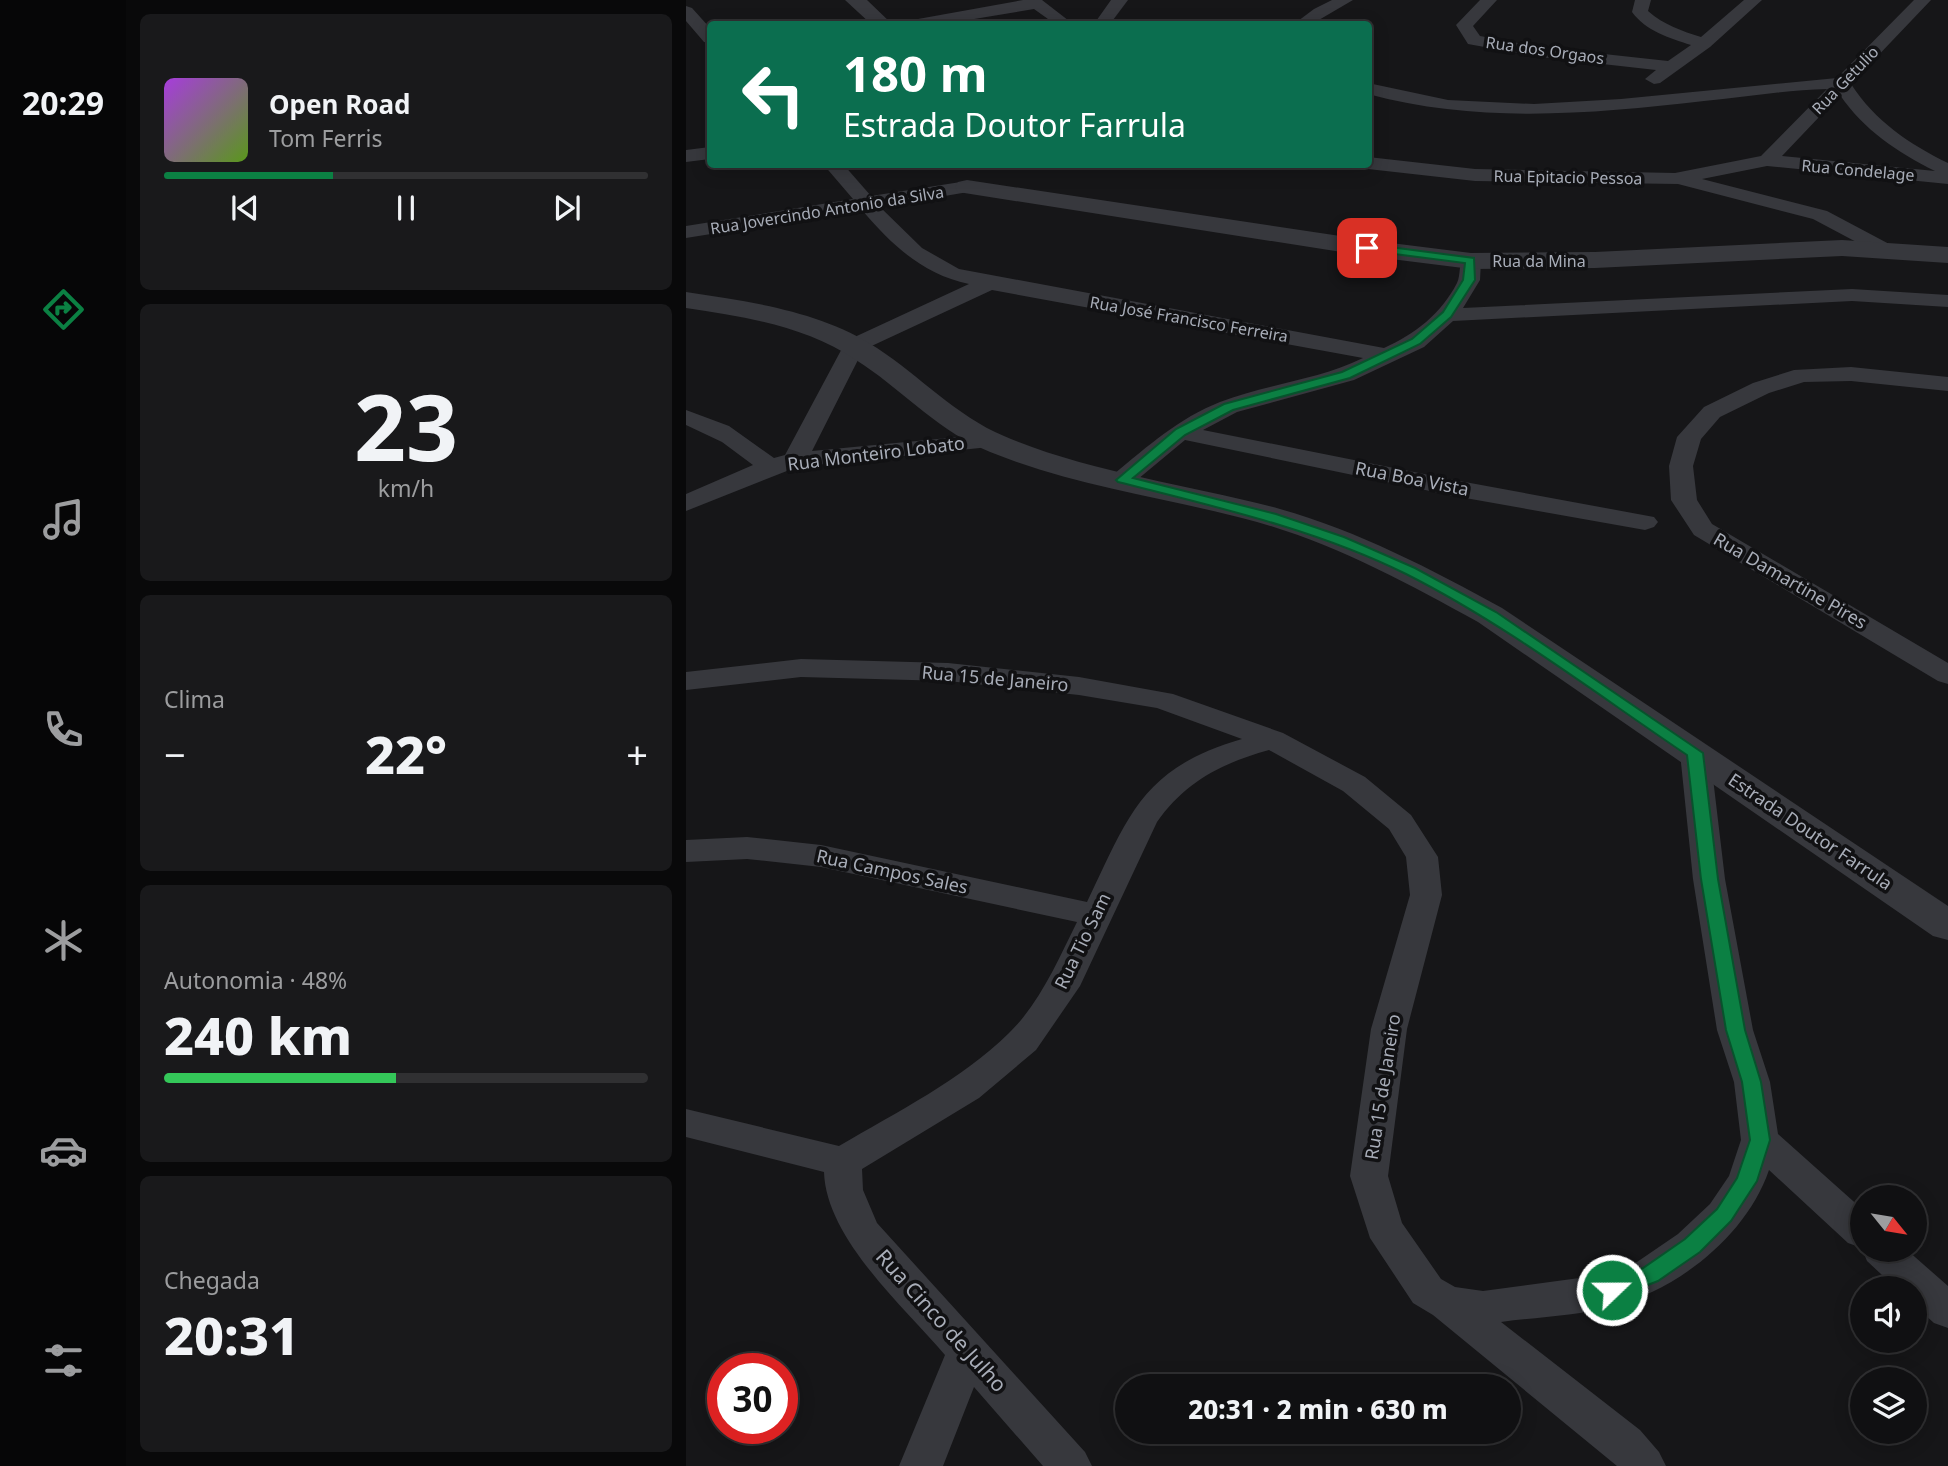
<!DOCTYPE html>
<html lang="pt">
<meta charset="utf-8">
<style>
body{margin:0;font-family:"Noto Sans",sans-serif;background:#19191b;color:#f1f3f6;height:100vh;display:flex;flex-direction:column;font-size:26px;white-space:nowrap}
*{box-sizing:border-box;margin:0}
p{font-size:23px;color:#9c9d9f}
.icon{flex:none;width:38px;height:38px;fill:none;stroke:currentColor;stroke-width:2;stroke-linecap:round;stroke-linejoin:round}
.map{position:relative;flex:1;overflow:hidden}
.details{display:flex;flex-direction:column;gap:14px;padding:14px;background:#09090a;width:560px}
.details>*{flex:none}
.banner{position:absolute;left:21px;top:21px;width:665px;height:147px;border-radius:7px;box-shadow:0 4px 18px #0003,0 0 0 2px #303032;background:#0b6e4f;color:#fff;overflow:hidden}
.needle{width:46px;rotate:120deg}
.controls{position:absolute;left:1164px;top:1185px;display:grid;gap:14px}
.controls a{display:grid;place-items:center;width:77px;height:77px;border-radius:50%;background:#101012;box-shadow:0 4px 18px #0003,0 0 0 2px #303032;font-size:35px}
.speed{position:absolute;left:21px;top:1353px;display:flex;gap:14px;font-size:35px;font-weight:700;text-align:center}
.speed>*{display:grid;place-content:center;width:91px;height:91px;border-radius:50%;background:#101012;box-shadow:0 4px 18px #0003,0 0 0 2px #303032;line-height:1}
.speed .limit{border:10px solid #d22;background:#fff;color:#111}
.pin{position:absolute;display:grid;place-items:center;width:60px;height:60px;color:#fff;margin:-30px;border-radius:14px;box-shadow:0 4px 10px #0006}
.me{position:absolute;width:77px;margin:-38px;rotate:68deg;stroke-linejoin:round;filter:drop-shadow(0 0 5px #0008)}
.turn{display:flex;align-items:center;gap:24px;height:147px;padding:0 21px;font-size:32px}
.turn .icon{width:91px;height:91px;stroke-width:2.5}
.turn b{display:block;font-size:49px;line-height:60px}
.big{font-size:52px;font-weight:800;line-height:1.1}
.details .card{flex:1;display:flex;flex-direction:column;justify-content:center;gap:10px;min-width:0;padding:0 24px;border-radius:10px;background:#19191b}
.details .dial{align-items:center;gap:0}
.dial b{font-size:91px;line-height:1}
.song{display:flex;align-items:center;gap:21px}
.cover{width:84px;height:84px;border-radius:10px;background:linear-gradient(135deg,hsl(280 70% 55%),hsl(90 70% 35%))}
.played{height:7px;border-radius:4px;background:linear-gradient(90deg,#0b8043 35%,#303032 35%)}
.keys{display:flex;justify-content:space-around;direction:ltr}
.heat{display:flex;justify-content:space-between;align-items:center;font-size:38px;direction:ltr}
.charge{height:10px;border-radius:5px;background:linear-gradient(90deg,#34c759 48%,#303032 0)}
.trip{position:absolute;left:429px;top:1374px;width:406px;height:70px;border-radius:35px;background:#101012;box-shadow:0 4px 18px #0003,0 0 0 2px #303032;font-weight:800;line-height:70px;text-align:center}
main{display:flex;flex:1;min-height:0}
.dock{display:flex;flex-direction:column;width:126px;justify-content:space-around;align-items:center;background:#060607;color:#9c9d9f}
.dock .icon{width:49px;height:49px}
.dock .current{color:#0b8043}
.dock b{font-size:32px;color:#f1f3f6}
.map>svg:first-child{display:block}
</style>
<main>
<nav class="dock">
<b>20:29</b>
<svg class="icon current" aria-label="directions" viewBox="0 0 24 24"><path d="M12 3l9 9-9 9-9-9zM9 14v-3h6M13 9l2 2-2 2"/></svg>
<svg class="icon" aria-label="music" viewBox="0 0 24 24"><path d="M9 18V5l10-2v13"/><circle cx="6" cy="18" r="3"/><circle cx="16" cy="16" r="3"/></svg>
<svg class="icon" aria-label="phone" viewBox="0 0 24 24"><path d="M5 4h4l2 5-3 2q2 4 5 5l2-3 5 2v4C11 20 4 13 5 4z"/></svg>
<svg class="icon" aria-label="climate" viewBox="0 0 24 24"><path d="M12 3v18M4 7l16 10M4 17L20 7"/></svg>
<svg class="icon" aria-label="car" viewBox="0 0 24 24"><path d="M5 17H2v-5l4-1 3-4h7l3 4 3 1v5h-3M9 17h6M6 11h13"/><circle cx="7" cy="17" r="2"/><circle cx="17" cy="17" r="2"/></svg>
<svg class="icon" aria-label="filters" viewBox="0 0 24 24"><path d="M4 7h16M4 17h16"/><circle cx="9" cy="7" r="2"/><circle cx="15" cy="17" r="2"/></svg>
</nav>
<section class="details">
<div class="card">
<div class="song"><i class="cover"></i><div><b>Open Road</b><p>Tom Ferris</p></div></div>
<div class="played"></div>
<div class="keys"><svg class="icon" aria-label="previous" viewBox="0 0 24 24"><path d="M18 5L8 12l10 7zM5 5v14"/></svg><svg class="icon" aria-label="pause" viewBox="0 0 24 24"><path d="M8 5v14M16 5v14"/></svg><svg class="icon" aria-label="next" viewBox="0 0 24 24"><path d="M6 5l10 7-10 7zM19 5v14"/></svg></div>
</div>
<div class="card dial"><b>23</b><p>km/h</p></div>
<div class="card"><p>Clima</p>
<div class="heat"><a>−</a><b class="big">22°</b><a>+</a></div>
</div>
<div class="card"><p>Autonomia · 48%</p><b class="big">240 km</b><div class="charge"></div></div>
<div class="card"><p>Chegada</p><b class="big">20:31</b></div>
</section>
<div class="map">
<svg width="1262" height="1466" viewBox="0 0 1262 1466">
<rect width="100%" height="100%" fill="#161618"/>
<g fill="none" stroke-linecap="round" stroke-linejoin="round">
<!-- minor -->
<path fill="#37383d" fill-rule="evenodd" d="M337,0H356L387,24H369L348,9L258,24H224L232,19Z
M425,0H442L424,24H408Z
M646,0H667L626,24H608L628,9Z
M794,0H811L787,26L794,36L854,47L982,61L1005,45C983,38 960,31 946,12L949,0H965L962,11C978,25 996,31 1015,37L1058,0H1076L1024,47L974,83L968,84L959,79L970,70L854,57L782,44L770,25Z
M1228,0H1245L1165,84C1189,121 1223,144 1262,163V184L1081,166L1016,179L1141,211L1205,245L1208,249L1205,253H1191L1127,219L992,184L789,181L682,169L673,164H682V157L789,169L989,173L1075,156L1141,89C1100,90 1059,97 1018,101C905,114 793,124 682,94V83L762,100L848,104L935,99L1151,78ZM1154,95C1178,130 1211,152 1249,171L1096,156Z
M0,6L6,8L24,28V43L18,42L0,21Z
M24,147V159L0,162V150Z
M137,164H157L185,196L281,181L288,183L291,187L288,191L194,207L236,248L273,269L698,348C729,334 755,314 771,283C775,274 772,265 778,257H792L795,261L794,280L777,308L1166,289L1262,295V307L1166,301L767,321L738,347L668,380L551,412L517,430L768,480L968,517L972,522L968,527L959,530L768,496L499,440L446,484L437,486L428,484L425,479L428,474C462,446 493,418 534,402C581,384 632,380 677,358L306,290L177,350L126,451L304,434L313,436L316,441L313,446L111,467L0,511V494L67,465L36,442L0,425V410L43,426L88,458L99,455L160,341L283,284C236,274 206,245 176,210L0,238V226L167,199Z
M1165,367L1262,377V391L1165,381L1118,382L1083,393L1034,417L1015,439L1007,466L1011,500L1026,524L1262,663V684L1252,681L1008,535L985,500L983,466L991,437L1018,407L1067,383L1108,370Z
M115,659L262,663L393,677L487,694L597,733L679,777L725,815L752,857L756,895L721,1029L702,1176L716,1223L755,1279L769,1287L797,1291L923,1274L951,1262L992,1234L1024,1204L1043,1176L1055,1140L1048,1082L1031,1030L1007,879L994,753L998,746L1009,744L1020,746L1024,753L1039,879L1067,1030L1084,1082L1092,1134L1176,1209V1248L1162,1243L1083,1170C1061,1235 992,1290 927,1306C891,1316 852,1317 815,1322L954,1430L973,1452L980,1466H931L747,1315L727,1303L684,1238L664,1176L685,1029L724,895L720,857L703,829L657,791L583,750C536,763 499,782 471,822L394,986L350,1050L293,1098L176,1169L177,1190L191,1223L399,1452L406,1466H357L288,1387L257,1466H213L259,1355C217,1306 140,1238 138,1172L0,1137V1109L153,1146C211,1112 275,1080 323,1033C354,1003 372,960 391,922L135,867L61,859L0,862V840L61,837L135,845L401,902C443,815 456,768 556,739L471,708L393,695L262,681L115,677L0,690V672Z
M1176,1249L1221,1250L1262,1286V1328L1248,1323L1228,1305V1288H1210L1181,1261Z"/>
<!-- tertiary -->
<path fill="#37383d" fill-rule="evenodd" d="M159,0H181L206,24H185Z
M281,180L681,240L785,253L909,252L1156,240L1262,247V263L1156,256L909,268L785,269L681,256L272,192L269,187L272,182Z
M0,292C66,302 135,311 191,348C234,376 270,416 318,436C405,473 502,484 594,509C672,531 745,569 816,608L1262,906V940L1247,936L792,622C721,583 649,544 571,522C480,497 382,486 295,448C248,427 213,387 170,360C119,326 60,317 0,308Z"/>
</g>
<!-- route -->
<path fill="#0b8043" stroke="#07532c" stroke-width="2" d="M681,244L788,258L789,280L765,317L734,344L664,378L547,410L499,435L447,478L590,514L658,537L729,568L810,612L1017,753L1032,879L1059,1030L1075,1082L1084,1140L1071,1181L1045,1221L1014,1252L972,1281L926,1299L918,1296L915,1290L918,1284L957,1268L999,1239L1031,1209L1051,1178L1064,1140L1056,1082L1040,1030L1015,879L1001,755C909,693 819,624 720,574C629,529 530,507 432,482L430,480L490,429L538,404L656,372L726,339L757,312L777,280L779,263L677,250L675,248Z"/>
<g text-anchor="middle" stroke-width="7" stroke-linejoin="round" paint-order="stroke">
<!-- far-street labels -->
<g font-size="16" fill="#a8adb8" stroke="#111113">
<text transform="translate(859 50) rotate(8)" y="6">Rua dos Orgaos</text>
<text transform="translate(1159 80) rotate(-46)" y="6">Rua Getulio</text>
<text transform="translate(1172 170) rotate(5)" y="6">Rua Condelage</text>
<text transform="translate(882 177) rotate(1)" y="6">Rua Epitacio Pessoa</text>
<text transform="translate(141 210) rotate(-9)" y="6">Rua Jovercindo Antonio da Silva</text>
<text x="853" y="267">Rua da Mina</text>
<text transform="translate(503 319) rotate(10)" y="6">Rua José Francisco Ferreira</text>
</g>
<!-- street labels -->
<g font-size="18" fill="#a8adb8" stroke="#111113">
<text transform="translate(190 454) rotate(-7)" y="6">Rua Monteiro Lobato</text>
<text transform="translate(726 479) rotate(11)" y="6">Rua Boa Vista</text>
<text transform="translate(1104 581) rotate(30)" y="6">Rua Damartine Pires</text>
<text transform="translate(309 679) rotate(5)" y="6">Rua 15 de Janeiro</text>
<text transform="translate(1124 832) rotate(34)" y="6">Estrada Doutor Farrula</text>
<text transform="translate(206 872) rotate(12)" y="6">Rua Campos Sales</text>
<text transform="translate(397 941) rotate(-64)" y="6">Rua Tio Sam</text>
<text transform="translate(697 1087) rotate(-81)" y="6">Rua 15 de Janeiro</text>
</g>
<!-- near-street labels -->
<g font-size="21" fill="#a8adb8" stroke="#111113">
<text transform="translate(255 1321) rotate(48)" y="7">Rua Cinco de Julho</text>
</g>
</g>
</svg>
<div class="controls">
<a><svg class="needle" viewBox="-14 -14 28 28"><path d="M0-13l5 13h-10z" fill="#e53935"/><path d="M0 13l5-13h-10z" fill="#9c9d9f"/></svg></a>
<a><svg class="icon" aria-label="sound" viewBox="0 0 24 24"><path d="M4 9h4l5-4v14l-5-4H4zM17 9q2 3 0 6"/></svg></a>
<a><svg class="icon" aria-label="layers" viewBox="0 0 24 24"><path d="M12 4l9 5-9 5-9-5zM3 14l9 5 9-5"/></svg></a>
</div>
<div class="speed"><div class="limit">30</div></div>
<div class="pin" style="left:681px;top:248px;background:#d93025"><svg class="icon" aria-label="arrive" viewBox="0 0 24 24"><path d="M6 21V4h12l-3 4 3 4H6"/></svg></div>
<svg class="me" style="left:926px;top:1290px" viewBox="-20 -20 40 40"><circle r="17" fill="#0b8043" stroke="#fff" stroke-width="3"/><path d="M0-11L8 9 0 5-8 9z" fill="#fff"/></svg>
<div class="trip">20:31 · 2 min · 630 m</div>
<div class="banner">
<div class="turn"><svg class="icon" aria-label="left" viewBox="0 0 24 24"><path d="M17 20v-9H6M10 6l-5 5 5 5"/></svg><div><b>180 m</b>Estrada Doutor Farrula</div></div>
</div>
</div>
</main>
